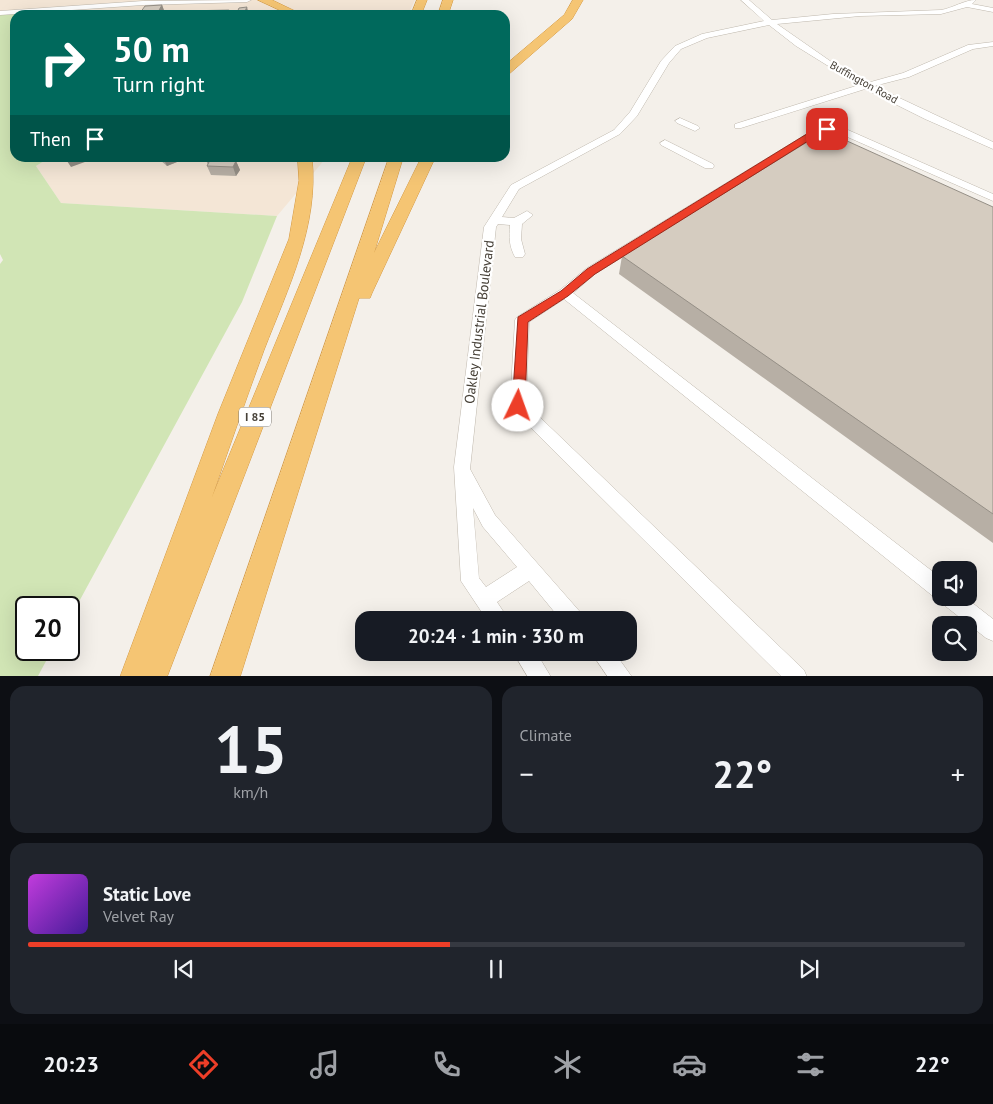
<!DOCTYPE html>
<meta charset="utf-8">
<style>
body{margin:0;font-family:"PT Sans",sans-serif;background:#20242c;color:#f1f3f6;height:100vh;display:flex;flex-direction:column;font-size:19px;white-space:nowrap}
*{box-sizing:border-box;margin:0}
p{font-size:16px;color:#9ea1a6}
.icon{flex:none;width:28px;height:28px;fill:none;stroke:currentColor;stroke-width:2;stroke-linecap:round;stroke-linejoin:round}
.map{position:relative;height:676px;overflow:hidden}
.panel{display:flex;flex-direction:column;gap:10px;padding:10px;background:#0d0f14;flex:1}
.panel>*{flex:none}
.hud{position:absolute;left:10px;top:10px;width:500px;height:152px;border-radius:15px;box-shadow:0 5px 20px #0002;background:#00695c;color:#fff;overflow:hidden}
.controls{position:absolute;left:932px;top:561px;display:grid;gap:10px}
.controls a{display:grid;place-items:center;width:45px;height:45px;border-radius:10px;background:#171b24;box-shadow:0 5px 20px #0002;font-size:25px}
.speed{position:absolute;left:15px;top:596px;display:flex;gap:10px;font-size:25px;font-weight:700;text-align:center}
.speed>*{display:grid;place-content:center;width:65px;height:65px;border-radius:50%;background:#171b24;box-shadow:0 5px 20px #0002;line-height:1}
.speed .limit{border:2px solid #111;border-radius:8px;background:#fff;color:#111}
.pin{position:absolute;display:grid;place-items:center;width:42px;height:42px;color:#fff;margin:-21px;border-radius:10px;box-shadow:0 2px 8px #0006}
.me{position:absolute;width:55px;margin:-28px;rotate:3deg;stroke-linejoin:round;filter:drop-shadow(0 0 4px #0008)}
.turn{display:flex;align-items:center;gap:18px;height:105px;padding:0 20px;font-size:22px}
.turn .icon{width:65px;height:65px;stroke-width:2.5}
.turn b{display:block;font-size:35px;line-height:42px}
.then{display:flex;align-items:center;height:48px;padding:0 20px;background:#0003;gap:10px;font-size:19px}
.big{font-size:38px;font-weight:800;line-height:1.1}
.panel .card{flex:1;display:flex;flex-direction:column;justify-content:center;gap:8px;min-width:0;padding:0 18px;border-radius:15px;background:#20242c}
.panel .dial{align-items:center;gap:0}
.dial b{font-size:65px;line-height:1}
.song{display:flex;align-items:center;gap:15px}
.cover{width:60px;height:60px;border-radius:8px;background:linear-gradient(135deg,hsl(290 70% 55%),hsl(260 70% 35%))}
.played{height:5px;border-radius:2px;background:linear-gradient(90deg,#ed3e28 45%,#363941 45%)}
.keys{display:flex;justify-content:space-around;direction:ltr}
.heat{display:flex;justify-content:space-between;align-items:center;font-size:28px;direction:ltr}
.panel .tiles{flex:1;display:grid;gap:10px;grid-template-columns:1fr 1fr}
.card:last-child{grid-column:span 2}
.trip{position:absolute;left:355px;top:611px;width:282px;height:50px;border-radius:15px;background:#171b24;box-shadow:0 5px 20px #0002;font-weight:800;line-height:50px;text-align:center}
.menu{display:flex;height:80px;justify-content:space-around;align-items:center;background:#090b0e;color:#9ea1a6}
.menu .icon{width:35px;height:35px}
.menu .active{color:#ed3e28}
.menu b{font-size:22px;color:#f1f3f6}
.map>svg:first-child{display:block}
</style>
<div class="map">
<svg width="993" height="677" viewBox="0 0 993 677">
<rect width="100%" height="100%" fill="#f4f0ea"/>
<!-- commercial -->
<path fill="#f4e6d6" d="M0,0H415L408,15H25L21,10L0,12Z
M49,158H326L277,216L61,203L36,166Z"/>
<!-- green -->
<path fill="#d1e5b5" d="M21,10L25,15H15V158H49L36,166L61,203L277,216L242,302L69,620V608H26V650H52L38,676H0V264L3,260L0,254V12Z"/>
<g fill="none" stroke-linecap="round" stroke-linejoin="round">
<defs>
<path id="minor" d="M251,0L247,2L143,5L0,15V11L143,1Z
M741,0H749L772,20L833,14L941,10C953,8 964,0 976,0L972,4L993,8V12L967,7L941,14L860,16L777,24L833,63L867,83L903,73L968,45L993,42V46L973,49L909,77L874,86L993,142V149L925,119L865,89L741,128H735V124L859,85L796,46L769,25L707,38L681,49L669,63L637,116L620,134L519,189L502,217L514,218L527,211L533,215L522,224L521,239L525,254L523,257H515C509,246 509,237 510,225L498,224L496,227L470,469L495,515L581,613L584,620H561L529,581L497,602L509,620H487L461,581L454,467L484,227L511,185L614,130L630,112L661,61L675,46L702,34L764,21ZM473,508L483,527L517,567L486,587L479,578Z
M229,10L230,12L226,14H169L173,12Z
M680,118L698,126L700,128L695,131L677,123L675,121Z
M827,126L848,130L993,194V201L843,135L828,132L816,136L595,274L573,293L941,578V598H966L993,619V641L986,638L944,605L942,599L934,597L564,299L529,322L526,404L804,670L807,677H782L513,410L510,406L515,320L517,317L560,290L587,268L810,132Z
M665,140L713,164L714,166L713,168H705L661,145L660,143Z
M513,652H536L551,677H528Z
M591,652H614L632,677H608Z"/>
<path id="highway" d="M258,0H272L295,11L294,13H286Z
M417,0H427L421,15H411Z
M443,0H453L448,15H438Z
M573,0H583L572,19L509,74L505,75V65L564,15Z
M298,158H312C319,226 288,288 264,350C246,399 229,448 212,497L352,158H366L167,677H120L218,414L289,239L299,181Z
M389,158H403L374,253L421,158H435L372,293L370,298H359L240,677H210Z"/>
</defs>
<!-- minor casing -->
<use href="#minor" stroke="#bfb8ad" stroke-width="1"/>
<!-- highway casing -->
<use href="#highway" stroke="#d49943" stroke-width="1"/>
<!-- minor -->
<use href="#minor" fill="#fff" fill-rule="evenodd"/>
<!-- highway -->
<use href="#highway" fill="#f5c573" fill-rule="evenodd"/>
</g>
<!-- wall -->
<path fill="#b7afa5" d="M162,5L165,13L164,15H141L140,13Z
M159,158H175L177,162L167,166L160,160Z
M206,160L236,161L240,170L236,176L211,175L207,166L208,165Z
M993,207V543L619,274L622,256Z"/>
<!-- shaded-wall -->
<path fill="#958f86" d="M162,5L165,13L164,15H159L158,12Z
M247,7L249,15H243Z
M65,158H96L71,167Z
M163,158H175L177,162L167,166Z
M180,158H188L182,161Z
M234,158L236,162V161L240,170L236,176L233,167L232,161Z"/>
<!-- building -->
<path fill="#d5ccc0" stroke="#958f86" d="M162,5L158,12L140,13L145,6Z
M247,7L243,15H236L239,8Z
M82,14L81,15H68Z
M825,131L993,207V514L622,256Z
M208,158H234L232,161H236L233,167L207,166L210,160H206Z"/>
<!-- route -->
<path fill="#ed3e28" stroke="#9a281a" d="M827,127L831,129L830,131L816,136L595,274L568,296L528,322L525,406L523,409H514L512,406L518,317L561,291L587,269L810,132Z"/>
<g text-anchor="middle" stroke-width="4.5" stroke-linejoin="round" paint-order="stroke">
<!-- far-street labels -->
<g font-size="11" fill="#474138" stroke="#fff">
<text transform="translate(864 82) rotate(29)" y="4">Buffington Road</text>
</g>
<!-- shield labels -->
<rect fill="#fff" stroke="#7e7a74" stroke-width="1" x="239" y="407.5" width="32" height="19" rx="4"/>
<g font-size="12" font-weight="bold" fill="#474138">
<text x="255" y="421">I 85</text>
</g>
<!-- street labels -->
<g font-size="14" fill="#474138" stroke="#fff">
<text transform="translate(479 322) rotate(-83)" y="5">Oakley Industrial Boulevard</text>
</g>
</g>
</svg>
<div class="controls">
<a><svg class="icon" aria-label="sound" viewBox="0 0 24 24"><path d="M4 9h4l5-4v14l-5-4H4zM17 9q2 3 0 6"/></svg></a>
<a><svg class="icon" aria-label="search" viewBox="0 0 24 24"><circle cx="10" cy="10" r="6"/><path d="M15 15l6 6"/></svg></a>
</div>
<div class="speed"><div class="limit">20</div></div>
<div class="pin" style="left:827px;top:129px;background:#d93025"><svg class="icon" aria-label="arrive" viewBox="0 0 24 24"><path d="M6 21V4h12l-3 4 3 4H6"/></svg></div>
<svg class="me" style="left:518px;top:406px" viewBox="-20 -20 40 40"><circle r="19" fill="#fff"/><path d="M0-13L10 11 0 6-10 11z" fill="#ed3e28"/></svg>
<div class="trip">20:24 · 1 min · 330 m</div>
<div class="hud">
<div class="turn"><svg class="icon" aria-label="right" viewBox="0 0 24 24"><path d="M7 20v-9h11M14 6l5 5-5 5"/></svg><div><b>50 m</b>Turn right</div></div>
<div class="then">Then<svg class="icon" aria-label="arrive" viewBox="0 0 24 24"><path d="M6 21V4h12l-3 4 3 4H6"/></svg></div>
</div>
</div>
<section class="panel">
<div class="tiles">
<div class="card dial"><b>15</b><p>km/h</p></div>
<div class="card"><p>Climate</p>
<div class="heat"><a>−</a><b class="big">22°</b><a>+</a></div>
</div>
<div class="card">
<div class="song"><i class="cover"></i><div><b>Static Love</b><p>Velvet Ray</p></div></div>
<div class="played"></div>
<div class="keys"><svg class="icon" aria-label="previous" viewBox="0 0 24 24"><path d="M18 5L8 12l10 7zM5 5v14"/></svg><svg class="icon" aria-label="pause" viewBox="0 0 24 24"><path d="M8 5v14M16 5v14"/></svg><svg class="icon" aria-label="next" viewBox="0 0 24 24"><path d="M6 5l10 7-10 7zM19 5v14"/></svg></div>
</div>
</div>
</section>
<nav class="menu">
<b>20:23</b>
<svg class="icon active" aria-label="directions" viewBox="0 0 24 24"><path d="M12 3l9 9-9 9-9-9zM9 14v-3h6M13 9l2 2-2 2"/></svg>
<svg class="icon" aria-label="music" viewBox="0 0 24 24"><path d="M9 18V5l10-2v13"/><circle cx="6" cy="18" r="3"/><circle cx="16" cy="16" r="3"/></svg>
<svg class="icon" aria-label="phone" viewBox="0 0 24 24"><path d="M5 4h4l2 5-3 2q2 4 5 5l2-3 5 2v4C11 20 4 13 5 4z"/></svg>
<svg class="icon" aria-label="climate" viewBox="0 0 24 24"><path d="M12 3v18M4 7l16 10M4 17L20 7"/></svg>
<svg class="icon" aria-label="car" viewBox="0 0 24 24"><path d="M5 17H2v-5l4-1 3-4h7l3 4 3 1v5h-3M9 17h6M6 11h13"/><circle cx="7" cy="17" r="2"/><circle cx="17" cy="17" r="2"/></svg>
<svg class="icon" aria-label="filters" viewBox="0 0 24 24"><path d="M4 7h16M4 17h16"/><circle cx="9" cy="7" r="2"/><circle cx="15" cy="17" r="2"/></svg>
<b>22°</b>
</nav>
